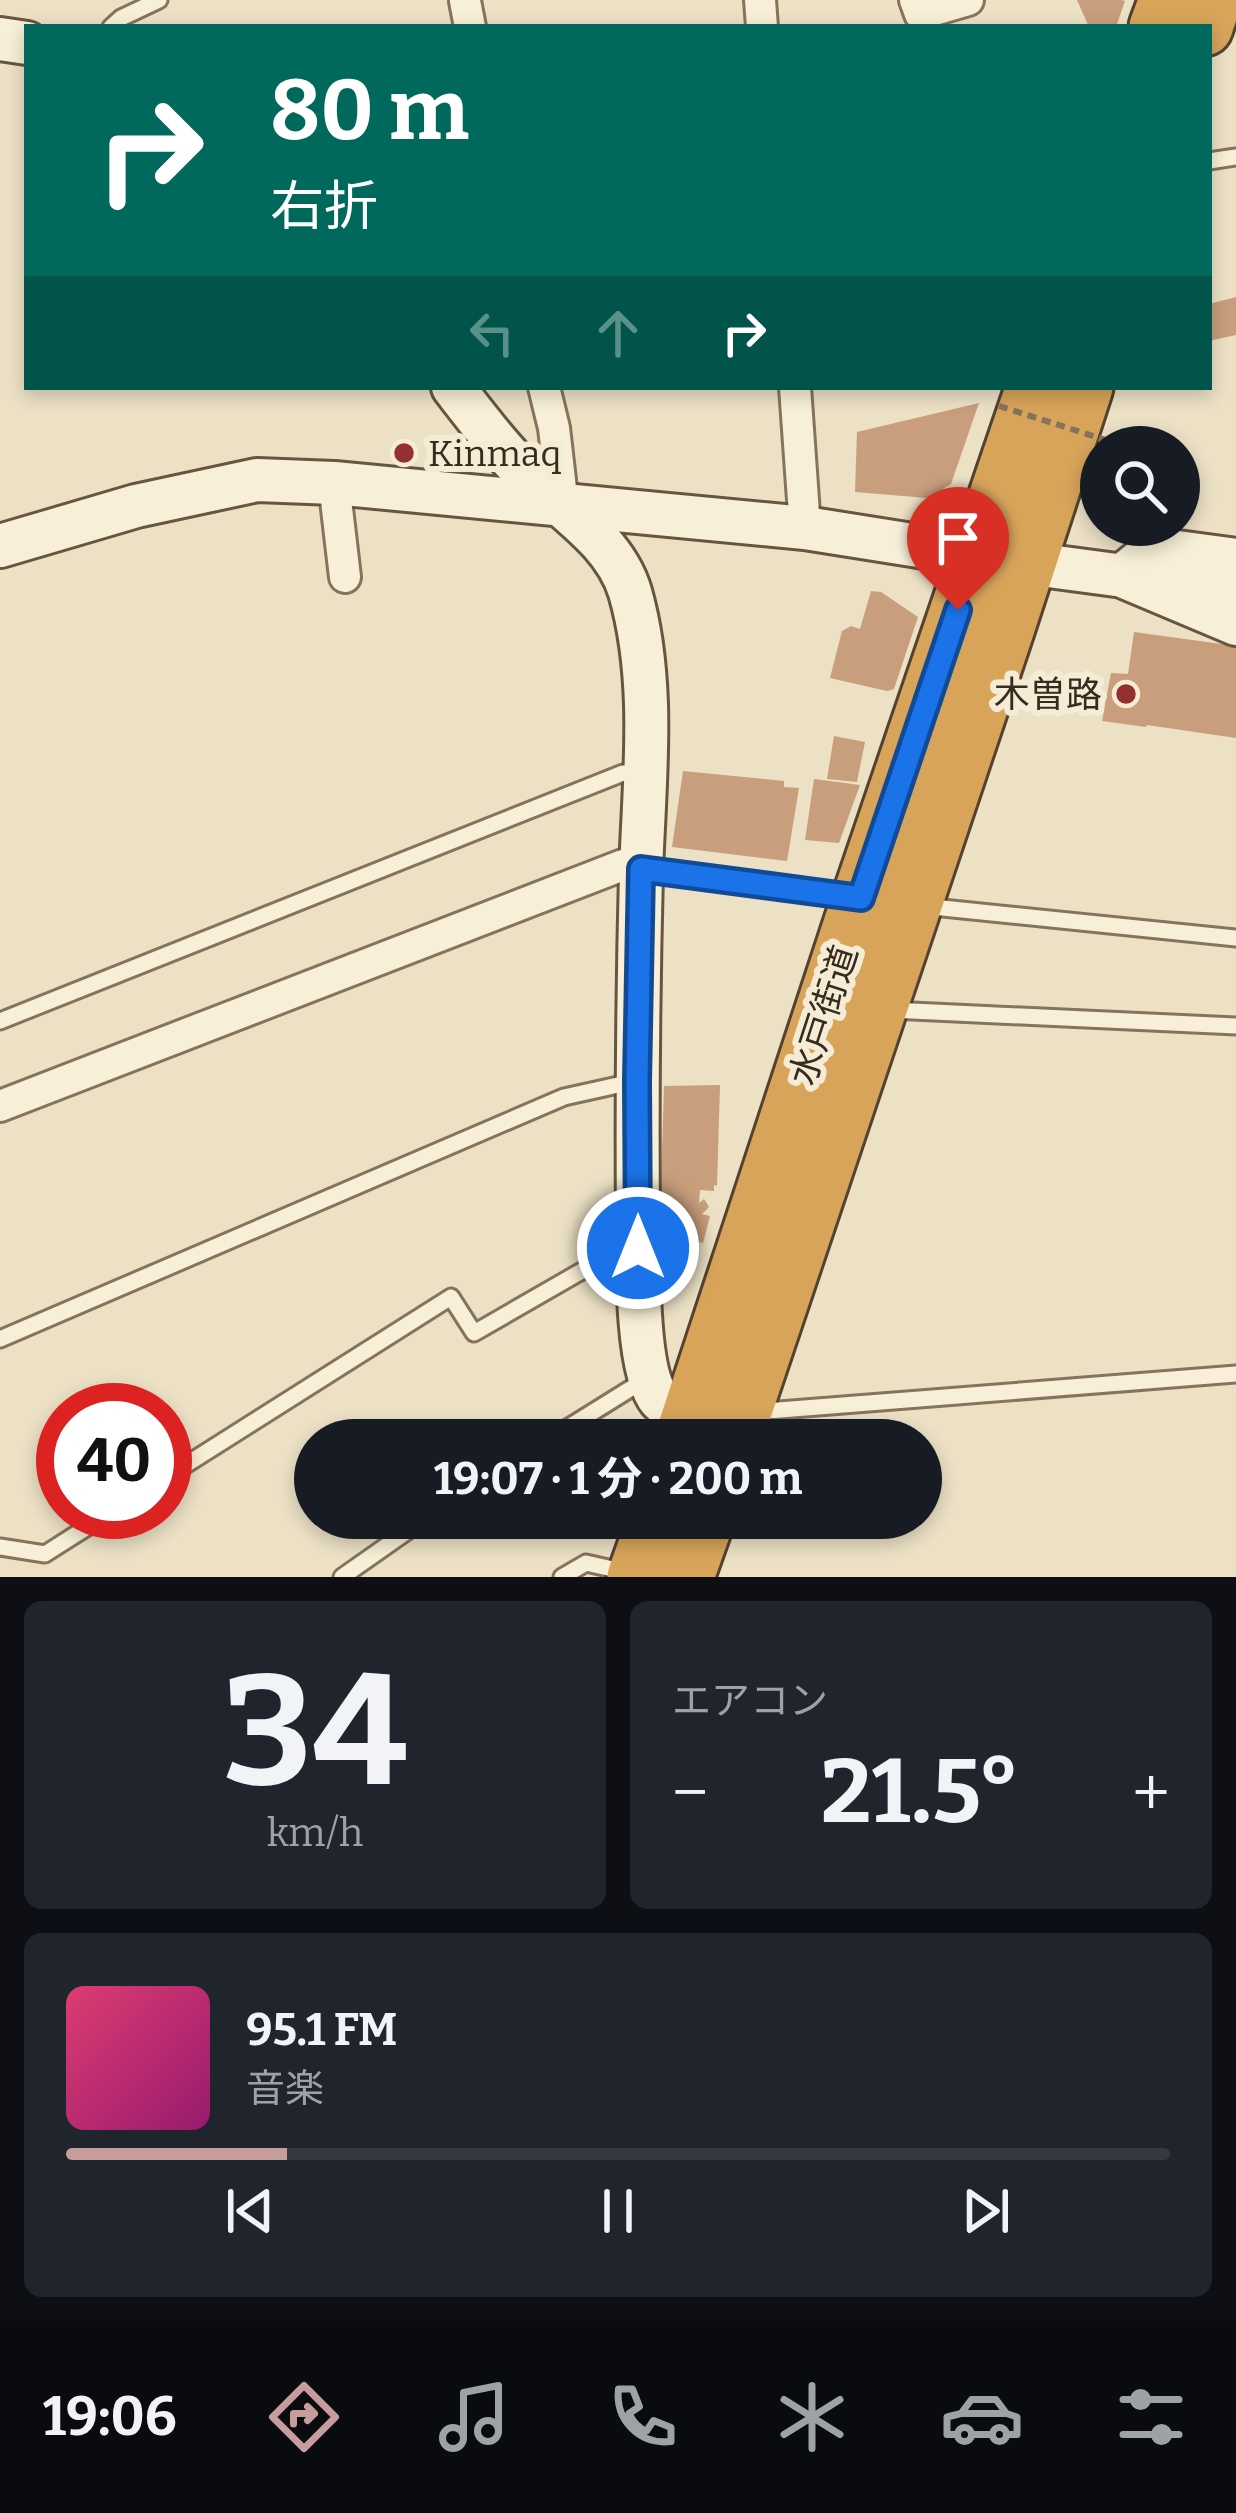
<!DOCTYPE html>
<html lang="ja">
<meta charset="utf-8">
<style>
body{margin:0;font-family:Bitter,"Noto Sans JP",serif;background:#20242c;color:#f1f3f6;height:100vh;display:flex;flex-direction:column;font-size:45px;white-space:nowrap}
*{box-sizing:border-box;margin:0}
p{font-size:39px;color:#9ea1a6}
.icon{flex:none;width:66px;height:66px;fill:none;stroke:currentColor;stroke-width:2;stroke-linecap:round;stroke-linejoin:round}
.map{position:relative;height:1577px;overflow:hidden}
.details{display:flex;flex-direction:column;gap:24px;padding:24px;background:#0d0f14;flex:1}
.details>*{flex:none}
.guide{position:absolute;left:24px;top:24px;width:1188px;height:366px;border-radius:0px;box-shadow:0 6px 18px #0003;background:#00695c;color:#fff;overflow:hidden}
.controls{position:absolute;left:1080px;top:426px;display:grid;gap:24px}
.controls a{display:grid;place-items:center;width:120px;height:120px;border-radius:50%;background:#171b24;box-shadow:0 6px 18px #0003;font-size:60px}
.speed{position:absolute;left:36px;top:1383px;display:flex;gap:24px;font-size:60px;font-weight:700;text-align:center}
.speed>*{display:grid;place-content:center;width:156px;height:156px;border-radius:50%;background:#171b24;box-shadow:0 6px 18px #0003;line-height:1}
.speed .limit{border:18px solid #d22;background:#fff;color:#111}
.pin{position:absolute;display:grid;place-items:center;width:102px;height:102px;color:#fff;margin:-123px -51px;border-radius:50% 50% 50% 0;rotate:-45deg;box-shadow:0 0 12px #0007}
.pin .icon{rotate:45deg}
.me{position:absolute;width:132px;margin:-66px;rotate:0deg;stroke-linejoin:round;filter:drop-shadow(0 0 9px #0008)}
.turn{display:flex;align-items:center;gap:42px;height:252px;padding:0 48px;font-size:54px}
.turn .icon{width:156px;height:156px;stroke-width:2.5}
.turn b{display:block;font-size:84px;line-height:102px}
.lanes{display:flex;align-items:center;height:114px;padding:0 48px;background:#0003;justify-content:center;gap:60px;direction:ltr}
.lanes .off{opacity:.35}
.big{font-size:90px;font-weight:700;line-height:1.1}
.details .widget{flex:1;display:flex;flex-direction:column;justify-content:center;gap:18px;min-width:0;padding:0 42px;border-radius:18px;background:#20242c}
.details .dial{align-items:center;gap:0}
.dial b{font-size:156px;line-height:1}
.song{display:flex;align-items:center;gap:36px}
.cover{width:144px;height:144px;border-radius:18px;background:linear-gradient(135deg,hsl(340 70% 55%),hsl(320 70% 35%))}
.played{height:12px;border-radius:6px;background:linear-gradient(90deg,#c69c9c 20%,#363941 20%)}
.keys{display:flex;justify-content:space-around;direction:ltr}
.heat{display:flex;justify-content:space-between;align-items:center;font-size:66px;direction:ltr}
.details .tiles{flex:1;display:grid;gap:24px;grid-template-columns:1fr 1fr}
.widget:last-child{grid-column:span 2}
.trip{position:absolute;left:294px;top:1419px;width:648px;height:120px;border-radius:60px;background:#171b24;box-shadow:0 6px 18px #0003;font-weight:700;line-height:120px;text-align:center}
.tab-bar{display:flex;height:192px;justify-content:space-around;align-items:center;background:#090b0e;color:#9ea1a6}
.tab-bar .icon{width:84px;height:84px}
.tab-bar .selected{color:#c69c9c}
.tab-bar b{font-size:54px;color:#f1f3f6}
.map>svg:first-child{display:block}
</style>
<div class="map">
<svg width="1236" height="1577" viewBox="0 0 1236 1577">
<rect width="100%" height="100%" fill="#ece1c5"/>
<!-- building -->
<path fill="#c89e7c" d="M1077,0H1121L1125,1L1116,27H1089Z
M1236,297V335L1209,341V304Z
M979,403L951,484L927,498L855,492L857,432Z
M871,591L881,592L918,617L894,689L887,691L830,678L842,631L851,626L860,629Z
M1134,632L1236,646V738L1147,725L1146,727L1102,721L1111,673L1128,674Z
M834,736L865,742L857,782L827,779Z
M683,771L784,781V787L799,788L787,861L672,847Z
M814,779L860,785L839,843L805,840Z
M720,1085L717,1186L714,1185V1191L700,1190L699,1203L704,1199L709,1207L702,1214L710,1216L703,1243L695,1241L694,1269L666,1270L667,1255L659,1250L664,1086Z
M63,1460V1508L56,1512V1463Z"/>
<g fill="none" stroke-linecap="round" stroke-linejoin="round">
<defs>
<path id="lane" d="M111,27L121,18L159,0
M1209,161L1236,157
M645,869L853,897
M923,906L1236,938
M891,1010L1236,1026
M0,1021L623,773H641
M0,1339L564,1097L636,1081
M754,1412L1236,1374
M548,1440L638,1384L649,1382
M165,1478L451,1297L474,1333L620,1249L637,1248
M0,1547L45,1554L111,1512
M342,1577L426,1518
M562,1577L586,1563L626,1572"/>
<path id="street" d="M760,0L762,27
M915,0L920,14L968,0
M465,1L470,27
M544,387L554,428L563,506
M795,387L805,528
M334,483L345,577
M0,1106L623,865L642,869"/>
<path id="secondary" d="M0,39L27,43
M453,387C477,418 501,450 529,477C566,512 615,542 630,592C656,682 644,781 641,873C638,989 637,1105 638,1220C638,1258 636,1373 660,1400C672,1413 702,1418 719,1423
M0,546L136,506L257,480L334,483L805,528L1026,563L1236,591
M1236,560L1155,549L1122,576L1236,624"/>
<path id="highway" d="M1158,27L1168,0
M1204,27L1213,0
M683,1440L861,898L1035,387
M733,1440L1006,627L1084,387
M636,1577L657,1518
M685,1577L706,1518"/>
</defs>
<!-- lane casing -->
<use href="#lane" stroke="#86735c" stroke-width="21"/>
<!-- street casing -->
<use href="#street" stroke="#86735c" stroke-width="36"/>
<!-- secondary casing -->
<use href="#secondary" stroke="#68553f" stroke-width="48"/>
<!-- highway casing -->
<use href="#highway" stroke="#544230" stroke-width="63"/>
<!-- path -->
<path stroke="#86735c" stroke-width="6" stroke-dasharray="9 6" stroke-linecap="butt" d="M1112,442L1130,447"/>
<!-- lane -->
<use href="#lane" stroke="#f7efd7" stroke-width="15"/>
<!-- street -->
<use href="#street" stroke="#f7efd7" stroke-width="30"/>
<!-- secondary -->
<use href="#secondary" stroke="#f7efd7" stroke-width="42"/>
<!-- highway -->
<use href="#highway" stroke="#d7a45a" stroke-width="57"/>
<!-- path-bridge -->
<path stroke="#86735c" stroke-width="6" stroke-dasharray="9 6" stroke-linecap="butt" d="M999,406L1112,442"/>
</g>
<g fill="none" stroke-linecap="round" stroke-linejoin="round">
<defs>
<path id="route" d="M638,1248L637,1081L641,869L861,898L958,610"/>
</defs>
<!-- route casing -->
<use href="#route" stroke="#114b97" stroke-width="30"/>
<!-- route -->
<use href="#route" stroke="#1a73e8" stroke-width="21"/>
</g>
<!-- markers -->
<g fill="#92312f" stroke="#f4ecd4" stroke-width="4.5">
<circle cx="404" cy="453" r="12"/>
<circle cx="1126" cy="694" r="12"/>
</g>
<g text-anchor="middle" stroke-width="12" stroke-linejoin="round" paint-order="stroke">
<!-- poi labels -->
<g font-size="36" fill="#372b1f" stroke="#f4ecd4" text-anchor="start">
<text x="428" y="466">Kinmaq</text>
<text x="1102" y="707" text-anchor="end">木曽路</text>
</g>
<!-- street labels -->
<g font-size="36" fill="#372b1f" stroke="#f4ecd4">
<text transform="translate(823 1015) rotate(-72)" y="13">水戸街道</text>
</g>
</g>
</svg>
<div class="controls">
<a><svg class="icon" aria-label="search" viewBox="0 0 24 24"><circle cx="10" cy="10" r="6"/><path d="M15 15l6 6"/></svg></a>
</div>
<div class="speed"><div class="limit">40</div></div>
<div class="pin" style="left:958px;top:610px;background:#d93025"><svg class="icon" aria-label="arrive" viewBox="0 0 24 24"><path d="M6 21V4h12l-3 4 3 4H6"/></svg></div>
<svg class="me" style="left:638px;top:1248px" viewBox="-20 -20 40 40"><circle r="17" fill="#1a73e8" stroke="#fff" stroke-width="3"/><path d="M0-11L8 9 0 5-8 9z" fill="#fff"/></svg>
<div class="trip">19:07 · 1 分 · 200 m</div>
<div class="guide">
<div class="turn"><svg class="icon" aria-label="right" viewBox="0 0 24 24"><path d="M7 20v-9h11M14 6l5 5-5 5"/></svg><div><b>80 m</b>右折</div></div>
<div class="lanes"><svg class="icon off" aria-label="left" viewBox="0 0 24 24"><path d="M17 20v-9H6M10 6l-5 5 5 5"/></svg><svg class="icon off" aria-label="ahead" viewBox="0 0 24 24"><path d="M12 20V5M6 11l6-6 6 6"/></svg><svg class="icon" aria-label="right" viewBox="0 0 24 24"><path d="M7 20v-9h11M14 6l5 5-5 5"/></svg></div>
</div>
</div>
<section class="details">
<div class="tiles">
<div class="widget dial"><b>34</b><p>km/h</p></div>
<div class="widget"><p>エアコン</p>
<div class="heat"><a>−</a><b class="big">21.5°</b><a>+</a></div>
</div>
<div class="widget">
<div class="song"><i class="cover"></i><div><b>95.1 FM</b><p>音楽</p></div></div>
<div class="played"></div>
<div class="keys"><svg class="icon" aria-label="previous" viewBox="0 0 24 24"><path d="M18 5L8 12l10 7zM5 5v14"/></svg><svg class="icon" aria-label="pause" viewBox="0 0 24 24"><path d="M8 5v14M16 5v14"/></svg><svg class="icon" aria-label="next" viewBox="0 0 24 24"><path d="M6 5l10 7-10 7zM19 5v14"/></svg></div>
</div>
</div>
</section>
<nav class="tab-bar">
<b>19:06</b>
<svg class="icon selected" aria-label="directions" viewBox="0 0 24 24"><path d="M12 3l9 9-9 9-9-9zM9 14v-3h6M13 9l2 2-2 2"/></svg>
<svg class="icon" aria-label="music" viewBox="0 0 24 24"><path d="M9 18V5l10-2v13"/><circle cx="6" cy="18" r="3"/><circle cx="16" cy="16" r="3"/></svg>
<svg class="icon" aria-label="phone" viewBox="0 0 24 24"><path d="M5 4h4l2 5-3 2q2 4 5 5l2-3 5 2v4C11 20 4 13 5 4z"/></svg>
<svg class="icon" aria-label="climate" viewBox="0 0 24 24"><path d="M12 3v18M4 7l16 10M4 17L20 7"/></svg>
<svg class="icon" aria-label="car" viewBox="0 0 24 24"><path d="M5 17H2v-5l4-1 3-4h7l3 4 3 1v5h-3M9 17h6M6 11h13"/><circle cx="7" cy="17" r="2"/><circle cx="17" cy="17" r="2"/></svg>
<svg class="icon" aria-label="filters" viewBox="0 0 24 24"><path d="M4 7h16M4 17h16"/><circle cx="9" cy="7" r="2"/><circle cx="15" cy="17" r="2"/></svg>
</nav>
